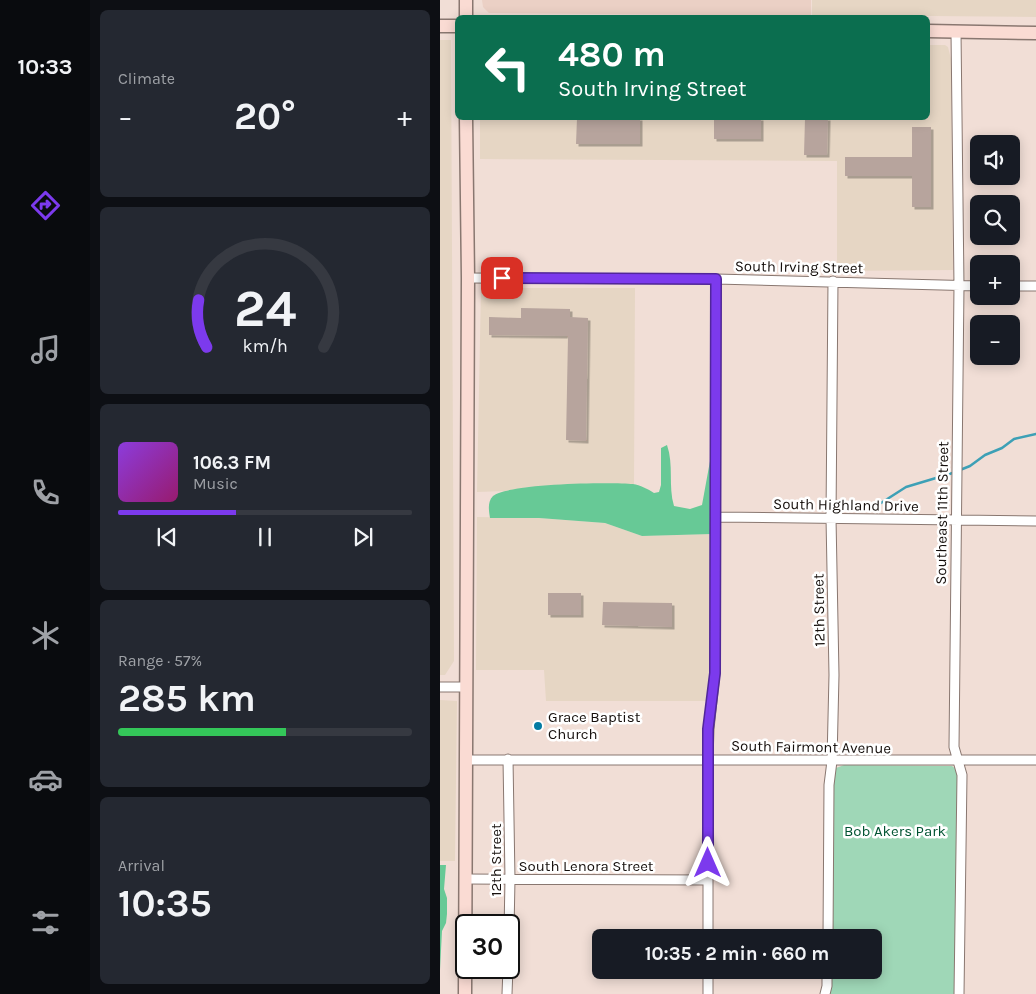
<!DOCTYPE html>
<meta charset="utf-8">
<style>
body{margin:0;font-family:Karla,sans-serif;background:#242831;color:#f1f3f6;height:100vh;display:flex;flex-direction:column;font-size:19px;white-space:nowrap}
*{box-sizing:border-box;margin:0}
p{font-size:16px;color:#9ea1a6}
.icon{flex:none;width:28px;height:28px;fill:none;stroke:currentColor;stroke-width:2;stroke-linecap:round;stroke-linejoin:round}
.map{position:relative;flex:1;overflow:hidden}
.details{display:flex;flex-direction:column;gap:10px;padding:10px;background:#0d0f14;width:350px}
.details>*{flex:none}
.hud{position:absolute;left:15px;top:15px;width:475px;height:105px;border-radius:8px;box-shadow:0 2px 12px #0003;background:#0b6e4f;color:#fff;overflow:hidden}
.buttons{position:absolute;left:530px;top:135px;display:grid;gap:10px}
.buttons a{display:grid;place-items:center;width:50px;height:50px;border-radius:8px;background:#171b24;box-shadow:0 2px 12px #0003;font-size:25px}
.speed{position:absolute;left:15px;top:914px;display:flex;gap:10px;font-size:25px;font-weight:700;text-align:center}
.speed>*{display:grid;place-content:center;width:65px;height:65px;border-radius:50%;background:#171b24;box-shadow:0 2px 12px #0003;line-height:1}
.speed .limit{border:2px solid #111;border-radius:8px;background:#fff;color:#111}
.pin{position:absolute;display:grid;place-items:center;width:42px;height:42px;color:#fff;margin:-21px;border-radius:10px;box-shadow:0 2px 8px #0006}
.me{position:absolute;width:55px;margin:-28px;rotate:0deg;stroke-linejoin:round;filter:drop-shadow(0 0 4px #0008)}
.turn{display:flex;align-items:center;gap:18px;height:105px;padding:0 20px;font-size:22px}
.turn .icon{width:65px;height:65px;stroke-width:2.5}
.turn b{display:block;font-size:35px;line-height:42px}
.big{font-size:38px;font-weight:700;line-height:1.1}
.details .tile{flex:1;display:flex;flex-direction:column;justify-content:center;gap:8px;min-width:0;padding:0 18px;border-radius:8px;background:#242831}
.details .dial{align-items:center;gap:0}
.dial svg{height:130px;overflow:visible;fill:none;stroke:#363941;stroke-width:7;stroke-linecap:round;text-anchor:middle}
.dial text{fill:#f1f3f6;stroke:none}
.song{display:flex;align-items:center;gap:15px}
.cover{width:60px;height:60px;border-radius:8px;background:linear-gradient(135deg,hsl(270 70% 55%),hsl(320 70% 35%))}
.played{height:5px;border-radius:2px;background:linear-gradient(90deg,#7c3aed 40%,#363941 40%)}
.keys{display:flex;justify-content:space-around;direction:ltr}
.heat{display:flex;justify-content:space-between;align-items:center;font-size:28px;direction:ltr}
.charge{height:8px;border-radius:4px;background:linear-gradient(90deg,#34c759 57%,#363941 0)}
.trip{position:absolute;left:152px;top:929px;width:290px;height:50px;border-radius:8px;background:#171b24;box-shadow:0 2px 12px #0003;font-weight:700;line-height:50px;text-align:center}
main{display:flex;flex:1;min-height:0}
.tabs{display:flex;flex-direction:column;width:90px;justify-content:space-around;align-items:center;background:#090b0e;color:#9ea1a6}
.tabs .icon{width:35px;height:35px}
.tabs .on{color:#7c3aed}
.tabs b{font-size:22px;color:#f1f3f6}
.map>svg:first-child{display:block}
</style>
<main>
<nav class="tabs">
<b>10:33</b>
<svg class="icon on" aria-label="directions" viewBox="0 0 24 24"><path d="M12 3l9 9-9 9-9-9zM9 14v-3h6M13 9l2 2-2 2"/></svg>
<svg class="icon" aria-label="music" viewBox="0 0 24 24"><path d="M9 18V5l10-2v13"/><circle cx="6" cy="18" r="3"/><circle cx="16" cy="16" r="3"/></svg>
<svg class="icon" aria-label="phone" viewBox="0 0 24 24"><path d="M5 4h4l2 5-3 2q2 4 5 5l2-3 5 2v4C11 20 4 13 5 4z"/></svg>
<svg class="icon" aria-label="climate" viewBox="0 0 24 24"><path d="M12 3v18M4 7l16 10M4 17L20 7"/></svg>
<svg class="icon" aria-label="car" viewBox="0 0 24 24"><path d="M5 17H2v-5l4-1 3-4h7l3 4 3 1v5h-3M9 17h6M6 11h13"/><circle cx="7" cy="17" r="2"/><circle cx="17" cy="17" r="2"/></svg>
<svg class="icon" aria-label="filters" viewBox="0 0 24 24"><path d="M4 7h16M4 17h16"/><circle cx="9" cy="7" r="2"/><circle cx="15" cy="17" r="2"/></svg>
</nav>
<section class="details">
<div class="tile"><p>Climate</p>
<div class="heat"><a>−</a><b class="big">20°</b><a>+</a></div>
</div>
<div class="tile dial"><svg viewBox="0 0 100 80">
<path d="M14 69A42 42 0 1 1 86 69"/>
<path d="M14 69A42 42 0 0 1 9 40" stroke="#7c3aed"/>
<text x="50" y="56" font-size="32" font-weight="700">24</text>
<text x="50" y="72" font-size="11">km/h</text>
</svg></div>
<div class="tile">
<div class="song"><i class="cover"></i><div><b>106.3 FM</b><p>Music</p></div></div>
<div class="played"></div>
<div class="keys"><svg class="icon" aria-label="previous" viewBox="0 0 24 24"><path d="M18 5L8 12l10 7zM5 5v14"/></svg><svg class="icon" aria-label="pause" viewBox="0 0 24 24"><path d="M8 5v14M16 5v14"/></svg><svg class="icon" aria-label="next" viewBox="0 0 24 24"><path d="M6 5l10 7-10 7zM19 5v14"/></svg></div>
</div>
<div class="tile"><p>Range · 57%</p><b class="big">285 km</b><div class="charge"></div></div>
<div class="tile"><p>Arrival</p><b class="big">10:35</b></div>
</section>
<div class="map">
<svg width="596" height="994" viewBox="0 0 596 994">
<defs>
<filter id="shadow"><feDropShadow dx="2.5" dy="2.5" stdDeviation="0" flood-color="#0004"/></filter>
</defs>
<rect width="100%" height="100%" fill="#f1ded6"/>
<!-- industrial -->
<path fill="#e6d6c4" d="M372,0H596V17L372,15Z
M0,40H11L14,661L5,675H0Z
M488,45H505L508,47L511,59L513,270L397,271V161L40,159V118H488Z
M41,288H195L194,484H139L88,487L65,491L37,492Z
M37,517L99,518L165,523L202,536L272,534L269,682L266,701H106L104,670H36Z
M0,700L17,701L15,861H0Z"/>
<!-- built -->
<path fill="#ebd0c5" d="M42,0H371V16L53,13H49L43,7Z"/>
<!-- green -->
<path fill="#9fd7b7" d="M404,765L512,766L518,771L517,994H390V970H434V938L390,937L393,774L396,768Z"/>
<!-- forest -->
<path fill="#67c996" d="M227,445C234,465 228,486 234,506L250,509L262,505L270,461L273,468L272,534L202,536L165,523L99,518H50C49,511 47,502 53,496C69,483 171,482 193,484C200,485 208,489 214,493L219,492L221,485V448Z
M0,865H6L4,889L7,898V914L6,923L2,931L0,970Z"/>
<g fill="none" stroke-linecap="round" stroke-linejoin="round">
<!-- stream -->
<path stroke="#3da0b6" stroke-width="2.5" d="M520,470L530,466L545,455L562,448L574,439L596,434
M428,507L441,503L466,487L516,472"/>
</g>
<!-- building -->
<path fill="#b7a49d" filter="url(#shadow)" d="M137,118H200V144H136Z
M274,118H321V139H274Z
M365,118H388L387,155H364Z
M472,127H491V207H472V176H405V157H472Z
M81,308L130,309V317L148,318L146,441L126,440L128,336L49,335V317L81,318Z
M108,593H141V615H108Z
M163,602L232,603V627L162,625Z"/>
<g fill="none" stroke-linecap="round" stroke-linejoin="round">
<defs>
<path id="street" d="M516,32L519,286L514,747L522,775L519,994
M28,278L276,279L539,286
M571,286H596
M276,517L596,521
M0,687H26
M68,759L70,879L69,931
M26,760H596
M25,879L268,880
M268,938V759L269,729L275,673L276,279
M388,938L389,785L392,761L394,675L391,518L393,281
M268,970V994
M67,994L68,968
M385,994L387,986V970"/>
<path id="secondary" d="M26,18V0
M0,26H18
M488,31L596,33
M25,994L28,278L26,118"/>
</defs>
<!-- street casing -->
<use href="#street" stroke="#897770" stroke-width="11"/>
<!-- secondary casing -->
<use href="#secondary" stroke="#897770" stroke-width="15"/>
<!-- street -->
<use href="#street" stroke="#fff" stroke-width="9"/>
<!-- secondary -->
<use href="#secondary" stroke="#fadbd3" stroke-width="12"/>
</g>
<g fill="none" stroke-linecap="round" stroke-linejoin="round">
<defs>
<path id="route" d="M62,278L276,279L275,673L268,729V863"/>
</defs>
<!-- route casing -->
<use href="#route" stroke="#51269a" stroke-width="12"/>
<!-- route -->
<use href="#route" stroke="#7c3aed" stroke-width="9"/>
</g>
<!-- markers -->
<circle fill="#037ba3" stroke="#fff" stroke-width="2" cx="98" cy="726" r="5"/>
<g text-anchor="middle" stroke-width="5" stroke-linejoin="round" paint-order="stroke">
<!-- street labels -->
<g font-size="15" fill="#150f0c" stroke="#fff">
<text transform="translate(359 267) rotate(1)" y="5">South Irving Street</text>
<text transform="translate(406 505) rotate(1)" y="5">South Highland Drive</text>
<text transform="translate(502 513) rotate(-89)" y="5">Southeast 11th Street</text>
<text transform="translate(379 610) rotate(-91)" y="5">12th Street</text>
<text transform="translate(371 747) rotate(1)" y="5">South Fairmont Avenue</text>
<text transform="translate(56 860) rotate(-90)" y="5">12th Street</text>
<text x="146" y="871">South Lenora Street</text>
</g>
<!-- poi labels -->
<g font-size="15" fill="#150f0c" stroke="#fff" text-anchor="start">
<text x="108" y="722">Grace Baptist<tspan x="108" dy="17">Church</tspan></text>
</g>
<!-- park labels -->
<g font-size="15" fill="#005332" stroke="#fff">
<text x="455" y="836">Bob Akers Park</text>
</g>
</g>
</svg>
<div class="buttons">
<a><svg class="icon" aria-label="sound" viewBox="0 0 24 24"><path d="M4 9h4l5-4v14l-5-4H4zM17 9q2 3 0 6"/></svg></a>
<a><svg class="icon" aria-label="search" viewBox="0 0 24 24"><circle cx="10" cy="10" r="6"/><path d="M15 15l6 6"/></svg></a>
<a>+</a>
<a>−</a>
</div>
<div class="speed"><div class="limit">30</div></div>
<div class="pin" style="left:62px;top:278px;background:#d93025"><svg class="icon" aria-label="arrive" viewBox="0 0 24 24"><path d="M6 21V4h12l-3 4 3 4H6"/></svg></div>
<svg class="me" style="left:268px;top:863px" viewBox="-20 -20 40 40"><path d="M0-17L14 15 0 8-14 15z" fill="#7c3aed" stroke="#fff" stroke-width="4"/></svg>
<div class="trip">10:35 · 2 min · 660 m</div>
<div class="hud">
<div class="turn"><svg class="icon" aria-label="left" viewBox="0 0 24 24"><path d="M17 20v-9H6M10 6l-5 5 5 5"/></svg><div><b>480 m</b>South Irving Street</div></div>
</div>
</div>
</main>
